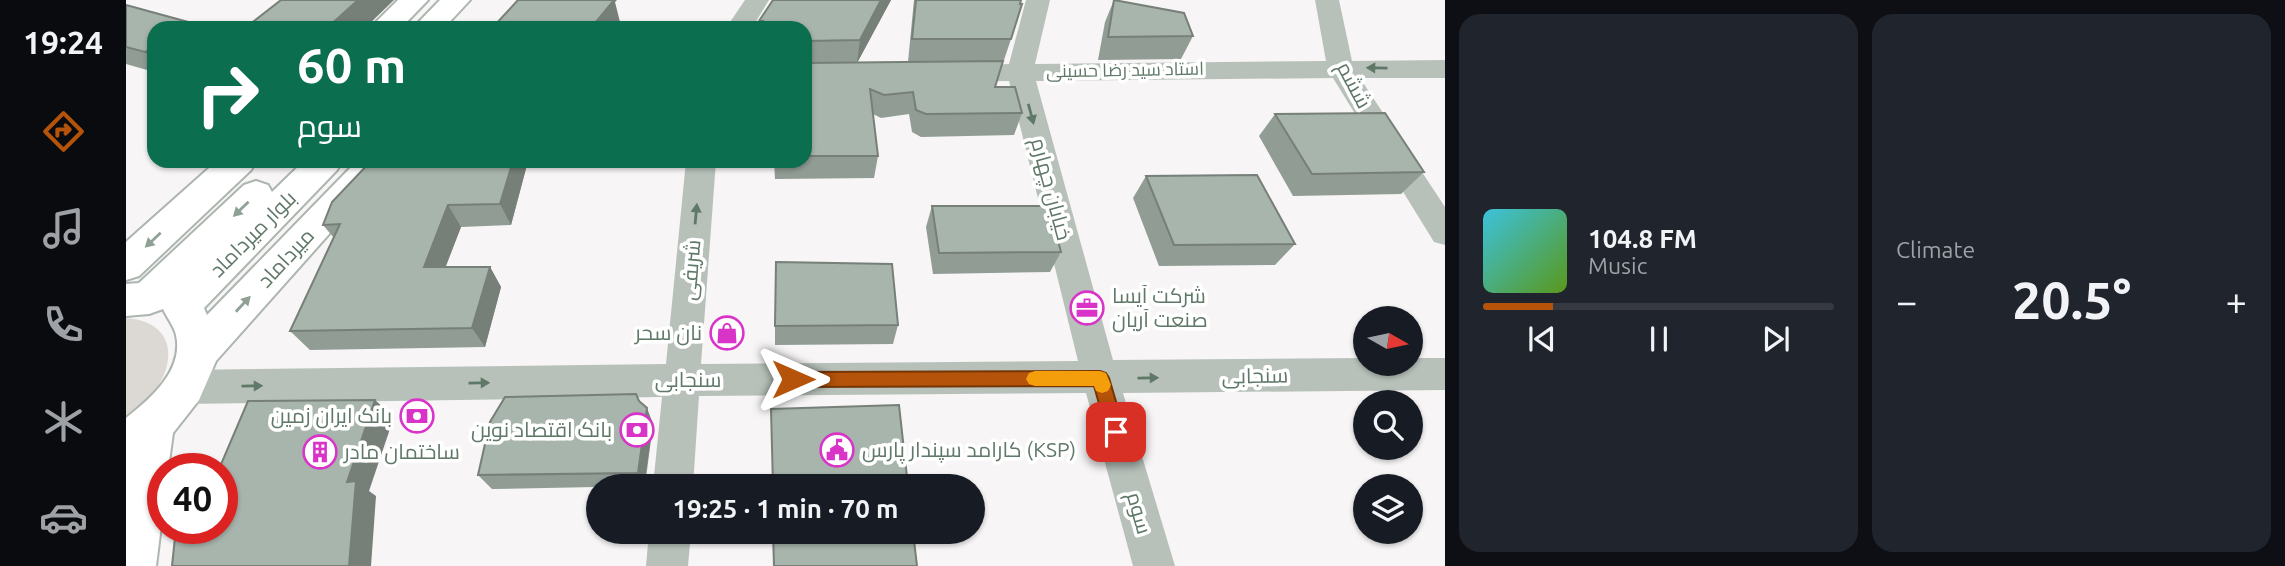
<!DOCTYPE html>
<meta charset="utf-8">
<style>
body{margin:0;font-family:Ubuntu,Cairo,sans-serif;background:#20242c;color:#f1f3f6;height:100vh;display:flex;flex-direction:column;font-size:26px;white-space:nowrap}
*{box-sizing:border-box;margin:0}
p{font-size:23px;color:#9ea1a6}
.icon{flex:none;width:38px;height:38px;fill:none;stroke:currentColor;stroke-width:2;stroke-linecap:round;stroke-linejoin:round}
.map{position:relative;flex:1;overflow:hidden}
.panel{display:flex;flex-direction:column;gap:14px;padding:14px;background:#0d0f14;width:840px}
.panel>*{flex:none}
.banner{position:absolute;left:21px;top:21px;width:665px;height:147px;border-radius:21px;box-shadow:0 2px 5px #0004;background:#0b6e4f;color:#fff;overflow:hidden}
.needle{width:46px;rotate:99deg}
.fabs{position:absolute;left:1227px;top:306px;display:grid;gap:14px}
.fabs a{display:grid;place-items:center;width:70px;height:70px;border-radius:50%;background:#171b24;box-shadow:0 2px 5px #0004;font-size:35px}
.speed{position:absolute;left:21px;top:453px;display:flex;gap:14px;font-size:35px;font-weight:700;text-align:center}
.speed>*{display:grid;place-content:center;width:91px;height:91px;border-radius:50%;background:#171b24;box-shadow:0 2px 5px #0004;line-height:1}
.speed .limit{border:10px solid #d22;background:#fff;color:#111}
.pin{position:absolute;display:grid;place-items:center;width:60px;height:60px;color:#fff;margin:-30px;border-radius:14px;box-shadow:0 4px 10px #0006}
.me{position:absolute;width:77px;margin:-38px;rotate:90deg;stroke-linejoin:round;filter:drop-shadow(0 0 5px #0008)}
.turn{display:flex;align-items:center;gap:24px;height:147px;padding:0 35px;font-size:32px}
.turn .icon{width:91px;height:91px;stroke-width:2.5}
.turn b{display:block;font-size:49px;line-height:60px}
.big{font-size:52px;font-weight:700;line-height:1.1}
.panel .card{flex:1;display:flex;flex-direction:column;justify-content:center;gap:10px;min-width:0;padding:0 24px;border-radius:21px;background:#20242c}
.song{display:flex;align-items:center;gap:21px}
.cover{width:84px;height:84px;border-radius:10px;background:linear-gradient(135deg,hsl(190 70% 55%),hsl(90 70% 35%))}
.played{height:7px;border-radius:4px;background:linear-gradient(90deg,#b45309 20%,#363941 20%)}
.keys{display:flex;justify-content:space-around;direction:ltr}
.heat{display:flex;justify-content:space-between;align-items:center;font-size:38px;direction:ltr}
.panel .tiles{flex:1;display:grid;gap:14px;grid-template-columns:repeat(2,1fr)}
.trip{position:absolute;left:460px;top:474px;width:399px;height:70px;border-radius:35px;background:#171b24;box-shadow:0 2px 5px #0004;font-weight:700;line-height:70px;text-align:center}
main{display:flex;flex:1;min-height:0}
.dock{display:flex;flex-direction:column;width:126px;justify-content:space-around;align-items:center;background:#090b0e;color:#9ea1a6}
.dock .icon{width:49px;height:49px}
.dock .active{color:#b45309}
.dock b{font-size:32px;color:#f1f3f6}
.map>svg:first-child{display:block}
</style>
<main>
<nav class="dock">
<b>19:24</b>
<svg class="icon active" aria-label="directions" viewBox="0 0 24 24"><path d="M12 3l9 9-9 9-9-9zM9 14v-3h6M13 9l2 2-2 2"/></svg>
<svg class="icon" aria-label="music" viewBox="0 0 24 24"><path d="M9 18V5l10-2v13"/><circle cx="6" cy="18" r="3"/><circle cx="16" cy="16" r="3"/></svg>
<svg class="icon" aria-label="phone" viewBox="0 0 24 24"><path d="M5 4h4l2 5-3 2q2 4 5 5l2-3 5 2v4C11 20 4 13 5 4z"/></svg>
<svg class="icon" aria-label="climate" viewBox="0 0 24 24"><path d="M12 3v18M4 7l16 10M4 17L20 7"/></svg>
<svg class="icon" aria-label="car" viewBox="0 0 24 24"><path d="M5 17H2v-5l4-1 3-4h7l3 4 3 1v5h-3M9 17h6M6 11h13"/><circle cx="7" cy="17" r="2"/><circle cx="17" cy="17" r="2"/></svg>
</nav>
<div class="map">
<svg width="1319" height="566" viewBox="0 0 1319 566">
<rect width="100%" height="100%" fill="#f7f5f5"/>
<!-- green -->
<path fill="#dcd8d4" d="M0,318C51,322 52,364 24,398C17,407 8,414 0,421Z"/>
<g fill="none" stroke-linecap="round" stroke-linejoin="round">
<defs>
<path id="major" d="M272,0H302L275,28H244Z
M314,0H344L318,28H287Z
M91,161H130L125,170L13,276L0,280V242Z
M178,161H216L211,170L78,308L81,315L231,161H268L90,361L73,400L47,433L42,469H37V510L30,566H0V418C25,398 58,370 50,335C48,326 41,318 37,309L23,314L0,316V284L13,283L118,185L130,181L142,185L146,192Z"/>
</defs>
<!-- major casing -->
<use href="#major" stroke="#acb6af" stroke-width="4"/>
<!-- minor -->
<path fill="#b7c1ba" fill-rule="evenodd" d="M619,0H643L626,28H600Z
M900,0H924L909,64L1200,61L1189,0H1213L1226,61L1319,60V78H1234L1319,207V245L1308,242L1207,78L910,81L987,360L1239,358V364H1284V358H1319V390L997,393L1049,566H1007L960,393L573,396L567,486H527L536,397L57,404L44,399L39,387L44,375L57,370L540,364L560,161H590L575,364L952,361L883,81L828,82L819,79L815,73L819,67L883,64Z
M523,532H565L562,566H520Z"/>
<!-- major -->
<use href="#major" fill="#fff" fill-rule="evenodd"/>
</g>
<!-- wall -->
<path fill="#909c94" d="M765,0L731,63L782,62L788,0H895L889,27L869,87L896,113L888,135L795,137L786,132L783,114L755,118L747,114L752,156L748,178L649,179L648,161H679V28H633V21Z
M988,0L1067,36L1055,59L972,60L979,22Z
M0,5L28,28V72L0,64Z
M1149,114L1298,172L1275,194L1167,196L1133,136Z
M402,161L385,225L335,227L319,267H364L375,287L359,347L184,350L164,331L208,238L197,225Z
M1020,176L1169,244L1149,265L1033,266L1007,198Z
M806,206L935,252L924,272L807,274L800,227Z
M772,325L767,344L649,345V326Z
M513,401L527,424L519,486L366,489L352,475Z"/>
<!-- shaded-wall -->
<path fill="#767f78" d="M232,0H268L239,28H201Z
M472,0H491L489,2L494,22L489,28H465Z
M755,0H765L731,63L734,40Z
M62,22L67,28H53Z
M28,46V62L19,52Z
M387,161H402L385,225L374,204Z
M322,205L335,227L312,287L298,267Z
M364,267L375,287L359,347L346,328Z
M249,400L268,417L243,491L250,496L245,566H223L221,482Z
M521,408L527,424L518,486L512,473Z"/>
<!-- building -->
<path fill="#a8b5ac" stroke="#767f78" stroke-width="2" d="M155,0H232L201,28H119Z
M392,0H488L465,28H372L369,25Z
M647,0H755L734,40L679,41V28H633L637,21H633Z
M790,0H895L894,4H896L885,39H786Z
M988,0L1058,13L1067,36L982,37Z
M0,5L62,22L53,28H28V46L19,52L0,47Z
M877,61L869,87H889L896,113L800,114L790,110L787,92L758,95L744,89L752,156H679V63Z
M1259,113L1298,172L1186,174L1149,114Z
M245,161H387L374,204L322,205L298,267H364L346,328L164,331L214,224L197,225L206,202Z
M1131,175L1169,244L1048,245L1020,176Z
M806,206H923L935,252L813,253Z
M650,262L766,264L772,325L649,326Z
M510,394L513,401L521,408L512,473L352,475L364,422L379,397Z
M249,400L221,482L230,481L223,566H46L50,528H96V469H93L122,401Z
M773,405L782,486H647L645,409Z
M647,532H787L791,566H648Z"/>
<!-- one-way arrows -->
<defs><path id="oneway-solid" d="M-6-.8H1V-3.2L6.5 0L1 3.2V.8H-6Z" transform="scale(1.75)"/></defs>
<g fill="#5f7867">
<use href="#oneway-solid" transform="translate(1251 68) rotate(-179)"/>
<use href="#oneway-solid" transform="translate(905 114) rotate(75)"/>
<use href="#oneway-solid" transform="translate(570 214) rotate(-85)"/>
<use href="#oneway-solid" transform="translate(1022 378) rotate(-1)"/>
<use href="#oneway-solid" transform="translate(353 383) rotate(-1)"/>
<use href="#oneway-solid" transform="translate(126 386) rotate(-1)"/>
</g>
<g fill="#8fa095">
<use href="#oneway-solid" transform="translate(115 209) rotate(136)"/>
<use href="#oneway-solid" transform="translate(27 240) rotate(137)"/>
<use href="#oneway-solid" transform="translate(117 304) rotate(-47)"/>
</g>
<!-- route -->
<path fill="#b45309" stroke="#753606" stroke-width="2" d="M974,371L980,373L983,378L999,432L996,438L990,440L983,438L981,432L968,386L667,387L661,385L658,379L661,374L667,372Z"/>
<!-- slow -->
<path fill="#f59e0b" d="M909,371H974L980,373L985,385L982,391L976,393L970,391L968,386H909L903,384L900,379L903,373Z"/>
<!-- icons -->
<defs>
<symbol id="office-ring" viewBox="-11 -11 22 22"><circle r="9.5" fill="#fff" stroke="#d933c8" stroke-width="1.5"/><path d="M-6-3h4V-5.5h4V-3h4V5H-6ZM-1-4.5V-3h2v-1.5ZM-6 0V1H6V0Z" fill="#d933c8"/></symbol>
<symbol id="shop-ring" viewBox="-11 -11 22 22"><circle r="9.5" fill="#fff" stroke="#d933c8" stroke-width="1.5"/><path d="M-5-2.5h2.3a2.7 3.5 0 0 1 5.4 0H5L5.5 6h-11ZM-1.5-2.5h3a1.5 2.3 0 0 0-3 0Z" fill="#d933c8"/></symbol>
<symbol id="bank-ring" viewBox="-11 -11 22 22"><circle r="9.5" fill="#fff" stroke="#d933c8" stroke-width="1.5"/><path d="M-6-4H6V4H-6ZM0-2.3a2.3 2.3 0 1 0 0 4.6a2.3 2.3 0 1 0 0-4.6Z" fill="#d933c8"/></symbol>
<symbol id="civic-ring" viewBox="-11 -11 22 22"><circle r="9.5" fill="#fff" stroke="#d933c8" stroke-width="1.5"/><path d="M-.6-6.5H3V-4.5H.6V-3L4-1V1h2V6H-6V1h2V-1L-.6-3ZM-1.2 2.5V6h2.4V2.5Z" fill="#d933c8"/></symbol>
<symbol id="building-ring" viewBox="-11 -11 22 22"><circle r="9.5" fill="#fff" stroke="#d933c8" stroke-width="1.5"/><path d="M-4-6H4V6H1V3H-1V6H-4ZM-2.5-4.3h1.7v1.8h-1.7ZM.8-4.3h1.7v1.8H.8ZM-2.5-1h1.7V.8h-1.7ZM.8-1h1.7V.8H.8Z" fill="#d933c8"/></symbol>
</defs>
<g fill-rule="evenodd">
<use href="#office-ring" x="942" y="289" width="38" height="38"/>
<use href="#shop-ring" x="582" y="314" width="38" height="38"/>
<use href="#bank-ring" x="272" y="397" width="38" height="38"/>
<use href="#bank-ring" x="492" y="411" width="38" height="38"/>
<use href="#civic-ring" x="692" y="431" width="38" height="38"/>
<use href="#building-ring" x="175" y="433" width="38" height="38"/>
</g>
<g text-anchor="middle" stroke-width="7" stroke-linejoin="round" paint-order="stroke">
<!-- far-street labels -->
<g font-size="18" fill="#5f7867" stroke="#fff">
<text transform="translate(999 70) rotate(-1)" y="6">استاد سید رضا حسینی</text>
</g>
<!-- street labels -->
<g font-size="21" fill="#5f7867" stroke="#fff">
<text transform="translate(1228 85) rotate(62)" y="7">ششم</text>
<text transform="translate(925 189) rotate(75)" y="7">خیابان چهارم</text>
<text transform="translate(127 234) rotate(-45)" y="7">بلوار میرداماد</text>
<text transform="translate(160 258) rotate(-47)" y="7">میرداماد</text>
<text transform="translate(565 270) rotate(-85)" y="7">شریفی</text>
<text transform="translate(1129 376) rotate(-1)" y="7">سنجابی</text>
<text x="562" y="387">سنجابی</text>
<text transform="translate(1013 513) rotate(74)" y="7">سوم</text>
</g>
<!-- poi labels -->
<g font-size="21" fill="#5f7867" stroke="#fff" text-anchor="start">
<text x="986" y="303">شرکت آیسا<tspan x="986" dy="24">صنعت آریان</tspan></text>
<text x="576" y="340" text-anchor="end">نان سحر</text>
<text x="266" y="423" text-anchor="end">بانک ایران زمین</text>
<text x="486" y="437" text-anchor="end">بانک اقتصاد نوین</text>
<text x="736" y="457">کارامد سپندار پارس (KSP)</text>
<text x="218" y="459">ساختمان مادر</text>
</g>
</g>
</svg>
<div class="fabs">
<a><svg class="needle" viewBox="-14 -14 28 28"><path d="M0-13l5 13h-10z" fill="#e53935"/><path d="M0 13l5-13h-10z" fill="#9ea1a6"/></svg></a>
<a><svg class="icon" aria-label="search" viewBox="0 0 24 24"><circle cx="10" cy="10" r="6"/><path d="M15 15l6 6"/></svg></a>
<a><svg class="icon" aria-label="layers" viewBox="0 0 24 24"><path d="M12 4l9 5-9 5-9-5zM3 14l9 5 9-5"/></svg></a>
</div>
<div class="speed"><div class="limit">40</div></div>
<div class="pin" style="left:990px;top:432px;background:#d93025"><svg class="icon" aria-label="arrive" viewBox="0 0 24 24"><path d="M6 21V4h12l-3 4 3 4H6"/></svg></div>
<svg class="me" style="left:667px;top:379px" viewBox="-20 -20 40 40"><path d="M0-17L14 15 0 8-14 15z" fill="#b45309" stroke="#fff" stroke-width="4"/></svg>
<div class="trip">19:25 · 1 min · 70 m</div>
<div class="banner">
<div class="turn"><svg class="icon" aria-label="right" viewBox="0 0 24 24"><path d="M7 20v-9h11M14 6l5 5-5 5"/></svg><div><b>60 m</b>سوم</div></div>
</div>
</div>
<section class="panel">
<div class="tiles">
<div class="card">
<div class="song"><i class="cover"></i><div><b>104.8 FM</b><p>Music</p></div></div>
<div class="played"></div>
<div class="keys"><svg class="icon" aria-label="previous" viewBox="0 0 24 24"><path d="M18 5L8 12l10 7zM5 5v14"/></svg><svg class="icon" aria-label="pause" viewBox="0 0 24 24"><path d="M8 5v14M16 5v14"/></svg><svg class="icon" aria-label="next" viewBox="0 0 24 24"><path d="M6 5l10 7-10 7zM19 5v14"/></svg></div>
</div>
<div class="card"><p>Climate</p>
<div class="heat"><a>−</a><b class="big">20.5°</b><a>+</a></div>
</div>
</div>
</section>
</main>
